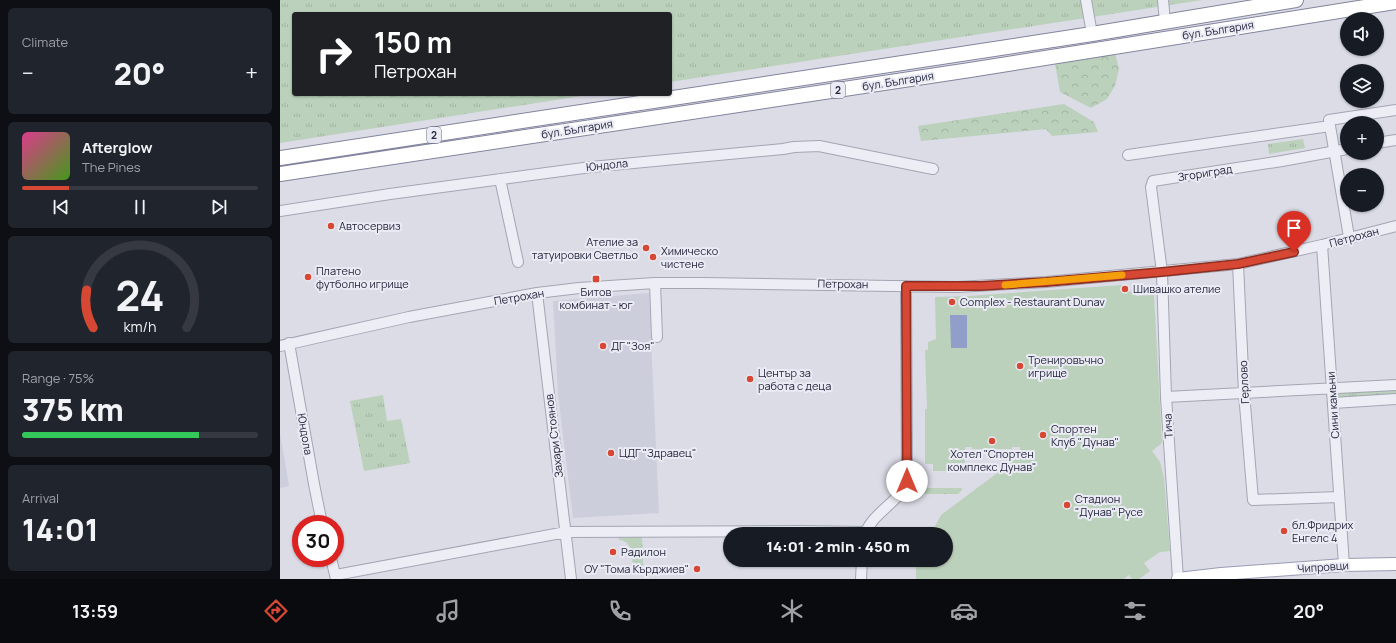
<!DOCTYPE html>
<meta charset="utf-8">
<style>
body{margin:0;font-family:Manrope,sans-serif;background:#20242c;color:#f1f3f6;height:100vh;display:flex;flex-direction:column;font-size:15px;white-space:nowrap}
*{box-sizing:border-box;margin:0}
p{font-size:13px;color:#9ea1a6}
.icon{flex:none;width:22px;height:22px;fill:none;stroke:currentColor;stroke-width:2;stroke-linecap:round;stroke-linejoin:round}
.map{position:relative;flex:1;overflow:hidden}
.sheet{display:flex;flex-direction:column;gap:8px;padding:8px;background:#0d0f14;width:280px}
.sheet>*{flex:none}
.banner{position:absolute;left:12px;top:12px;width:380px;height:84px;border-radius:4px;box-shadow:0 1px 3px #0004;background:#202124;color:#fff;overflow:hidden}
.controls{position:absolute;left:1060px;top:12px;display:grid;gap:8px}
.controls a{display:grid;place-items:center;width:44px;height:44px;border-radius:50%;background:#171b24;box-shadow:0 1px 3px #0004;font-size:20px}
.speed{position:absolute;left:12px;top:515px;display:flex;gap:8px;font-size:20px;font-weight:700;text-align:center}
.speed>*{display:grid;place-content:center;width:52px;height:52px;border-radius:50%;background:#171b24;box-shadow:0 1px 3px #0004;line-height:1}
.speed .limit{border:6px solid #d22;background:#fff;color:#111}
.pin{position:absolute;display:grid;place-items:center;width:34px;height:34px;color:#fff;margin:-41px -17px;border-radius:50% 50% 50% 0;rotate:-45deg;box-shadow:0 0 4px #0007}
.pin .icon{rotate:45deg}
.me{position:absolute;width:44px;margin:-22px;rotate:0deg;stroke-linejoin:round;filter:drop-shadow(0 0 3px #0008)}
.turn{display:flex;align-items:center;gap:14px;height:84px;padding:0 16px;font-size:18px}
.turn .icon{width:52px;height:52px;stroke-width:2.5}
.turn b{display:block;font-size:28px;line-height:34px}
.big{font-size:30px;font-weight:800;line-height:1.1}
.sheet .tile{flex:1;display:flex;flex-direction:column;justify-content:center;gap:6px;min-width:0;padding:0 14px;border-radius:6px;background:#20242c}
.sheet .dial{align-items:center;gap:0}
.dial svg{height:104px;overflow:visible;fill:none;stroke:#363941;stroke-width:7;stroke-linecap:round;text-anchor:middle}
.dial text{fill:#f1f3f6;stroke:none}
.song{display:flex;align-items:center;gap:12px}
.cover{width:48px;height:48px;border-radius:6px;background:linear-gradient(135deg,hsl(330 70% 55%),hsl(100 70% 35%))}
.played{height:4px;border-radius:2px;background:linear-gradient(90deg,#d74834 20%,#363941 20%)}
.keys{display:flex;justify-content:space-around;direction:ltr}
.heat{display:flex;justify-content:space-between;align-items:center;font-size:22px;direction:ltr}
.charge{height:6px;border-radius:3px;background:linear-gradient(90deg,#34c759 75%,#363941 0)}
.trip{position:absolute;left:443px;top:527px;width:230px;height:40px;border-radius:20px;background:#171b24;box-shadow:0 1px 3px #0004;font-weight:800;line-height:40px;text-align:center}
.tab-bar{display:flex;height:64px;justify-content:space-around;align-items:center;background:#090b0e;color:#9ea1a6}
.tab-bar .icon{width:28px;height:28px}
.tab-bar .on{color:#d74834}
.tab-bar b{font-size:18px;color:#f1f3f6}
main{display:flex;flex:1;min-height:0}
.map>svg:first-child{display:block}
</style>
<main>
<section class="sheet">
<div class="tile"><p>Climate</p>
<div class="heat"><a>−</a><b class="big">20°</b><a>+</a></div>
</div>
<div class="tile">
<div class="song"><i class="cover"></i><div><b>Afterglow</b><p>The Pines</p></div></div>
<div class="played"></div>
<div class="keys"><svg class="icon" aria-label="previous" viewBox="0 0 24 24"><path d="M18 5L8 12l10 7zM5 5v14"/></svg><svg class="icon" aria-label="pause" viewBox="0 0 24 24"><path d="M8 5v14M16 5v14"/></svg><svg class="icon" aria-label="next" viewBox="0 0 24 24"><path d="M6 5l10 7-10 7zM19 5v14"/></svg></div>
</div>
<div class="tile dial"><svg viewBox="0 0 100 80">
<path d="M14 69A42 42 0 1 1 86 69"/>
<path d="M14 69A42 42 0 0 1 9 40" stroke="#d74834"/>
<text x="50" y="56" font-size="32" font-weight="700">24</text>
<text x="50" y="72" font-size="11">km/h</text>
</svg></div>
<div class="tile"><p>Range · 75%</p><b class="big">375 km</b><div class="charge"></div></div>
<div class="tile"><p>Arrival</p><b class="big">14:01</b></div>
</section>
<div class="map">
<svg width="1116" height="579" viewBox="0 0 1116 579">
<defs>
<pattern id="grass-tufts" width="24" height="20" patternUnits="userSpaceOnUse"><rect width="24" height="20" fill="#bbd1bb"/><path d="M3 7l-1-3M5 7V3M7 7l1-3M15 17l-1-3M17 17v-4M19 17l1-3" fill="none" stroke="#a1b3a2"/></pattern>
<pattern id="forest-crowns" width="20" height="18" patternUnits="userSpaceOnUse"><rect width="20" height="18" fill="#bbd1bb"/><path d="M2 6a3 3 0 1 1 6 0M12 15a3 3 0 1 1 6 0" fill="none" stroke="#a1b3a2"/></pattern>
</defs>
<rect width="100%" height="100%" fill="#dbdce6"/>
<!-- built -->
<path fill="#cccedc" d="M369,293L379,513L293,518L278,394L273,301Z
M0,433L9,486L0,488Z"/>
<!-- grass -->
<path fill="url(#grass-tufts)" d="M0,0H922L390,82V14H14V94H314L0,143Z
M1023,139L1025,148L989,154L988,144Z
M1116,389V394L1056,399L1055,392Z
M103,395L107,421L121,419L130,463L84,471L70,401Z
M639,488H682V490L678,494H639Z
M339,533H362L363,565L361,568L354,570C351,558 354,541 339,540Z"/>
<!-- forest -->
<path fill="url(#forest-crowns)" d="M835,53L839,69L835,86L827,99L811,108L780,92L775,63Z
M784,104L814,122L818,132L772,136L766,129L641,141L638,126Z"/>
<!-- pitch -->
<path fill="#bbd1bb" d="M842,285L843,292L855,291L856,296L874,295L882,443L872,451L880,462L884,478L890,551L880,552L864,563L870,571L859,579H852L849,575L844,579H636V560H666V534H651L661,515L740,456V447H732V449H692V447H685V463H676V471H653V464H645V409H647L645,350H648V342L656,339L655,297L689,296Z"/>
<!-- water -->
<path fill="#929eca" d="M670,315H687V348H671Z"/>
<g fill="none" stroke-linecap="round" stroke-linejoin="round">
<defs>
<path id="minor" d="M806,0L812,34
M883,0L885,22
M1097,143L1116,140
M848,155L1050,126
M220,179L238,262
M0,211L110,194L311,167L503,149L514,147L539,146L653,169
M1069,237L1049,120L1116,110
M1042,245L1064,565
M958,264L964,393L973,500L1059,497
M375,283L377,337
M257,293L291,579
M9,343L34,484L42,524
M0,346L129,317L257,293L299,288L375,283H423L678,287L766,282L958,264L1042,245L1116,226
M886,397L1116,385
M1053,403L1116,399
M585,534C593,512 619,503 627,481L626,286
M51,558L56,579
M56,575L286,532L519,531L586,532
M581,579L582,560
M898,579L886,397L882,272L871,187L873,181L1002,161L1067,149"/>
<path id="major" d="M898,579L941,574L1064,565L1116,564"/>
<path id="highway" d="M0,158L812,34L1016,0
M0,174L690,70L1116,2"/>
</defs>
<!-- minor casing -->
<use href="#minor" stroke="#a4a5b3" stroke-width="12"/>
<!-- major casing -->
<use href="#major" stroke="#999cb3" stroke-width="14"/>
<!-- highway casing -->
<use href="#highway" stroke="#81849e" stroke-width="16"/>
<!-- minor -->
<use href="#minor" stroke="#edeef5" stroke-width="10"/>
<!-- major -->
<use href="#major" stroke="#fff" stroke-width="12"/>
<!-- highway -->
<use href="#highway" stroke="#fff" stroke-width="14"/>
</g>
<g fill="none" stroke-linecap="round" stroke-linejoin="round">
<defs>
<path id="route" d="M627,481L626,286H701L766,282L882,272L958,264L1014,252"/>
</defs>
<!-- route casing -->
<use href="#route" stroke="#8c2f22" stroke-width="10"/>
<!-- route -->
<use href="#route" stroke="#d74834" stroke-width="7"/>
<!-- slow -->
<path stroke="#f59e0b" stroke-width="7" d="M725,285L842,275"/>
</g>
<!-- markers -->
<g fill="#d74834" stroke="#eaebf4" stroke-width="1.5">
<circle cx="51" cy="226" r="4"/>
<circle cx="366" cy="248" r="4"/>
<circle cx="373" cy="257" r="4"/>
<circle cx="28" cy="277" r="4"/>
<rect x="312" y="275" width="8" height="8" rx="2"/>
<circle cx="845" cy="289" r="4"/>
<circle cx="672" cy="302" r="4"/>
<circle cx="323" cy="346" r="4"/>
<circle cx="740" cy="366" r="4"/>
<circle cx="470" cy="379" r="4"/>
<circle cx="763" cy="435" r="4"/>
<circle cx="712" cy="441" r="4"/>
<circle cx="331" cy="453" r="4"/>
<circle cx="787" cy="505" r="4"/>
<circle cx="1004" cy="531" r="4"/>
<circle cx="333" cy="552" r="4"/>
<circle cx="417" cy="569" r="4"/>
</g>
<g text-anchor="middle" stroke-width="4" stroke-linejoin="round" paint-order="stroke">
<!-- shield labels -->
<g fill="#eaebf4" stroke="#5f6174" stroke-width="1">
<rect x="551" y="82" width="14" height="16" rx="3"/>
<rect x="147" y="127" width="14" height="16" rx="3"/>
</g>
<g font-size="10" font-weight="bold" fill="#24263d">
<text x="558" y="94">2</text>
<text x="154" y="139">2</text>
</g>
<!-- street labels -->
<g font-size="11" fill="#24263d" stroke="#eaebf4">
<text transform="translate(938 30) rotate(-9)" y="4">бул. България</text>
<text transform="translate(618 81) rotate(-9)" y="4">бул. България</text>
<text transform="translate(297 129) rotate(-9)" y="4">бул. България</text>
<text transform="translate(327 165) rotate(-6)" y="4">Юндола</text>
<text transform="translate(925 173) rotate(-9)" y="4">Згориград</text>
<text transform="translate(1074 237) rotate(-15)" y="4">Петрохан</text>
<text transform="translate(563 284) rotate(1)" y="4">Петрохан</text>
<text transform="translate(239 297) rotate(-10)" y="4">Петрохан</text>
<text transform="translate(964 382) rotate(-93)" y="4">Герлово</text>
<text transform="translate(1053 405) rotate(-94)" y="4">Сини камъни</text>
<text transform="translate(888 426) rotate(-93)" y="4">Тича</text>
<text transform="translate(25 434) rotate(80)" y="4">Юндола</text>
<text transform="translate(274 436) rotate(-97)" y="4">Захари Стоянов</text>
<text transform="translate(1043 567) rotate(-4)" y="4">Чипровци</text>
</g>
<!-- poi labels -->
<g font-size="11" fill="#24263d" stroke="#eaebf4" text-anchor="start">
<text x="59" y="230">Автосервиз</text>
<text x="358" y="246" text-anchor="end">Ателие за<tspan x="358" dy="13">татуировки Светльо</tspan></text>
<text x="381" y="255">Химическо<tspan x="381" dy="13">чистене</tspan></text>
<text x="36" y="275">Платено<tspan x="36" dy="13">футболно игрище</tspan></text>
<text x="853" y="293">Шивашко ателие</text>
<text x="316" y="296" text-anchor="middle">Битов<tspan x="316" dy="13">комбинат - юг</tspan></text>
<text x="680" y="306">Complex - Restaurant Dunav</text>
<text x="331" y="350">ДГ "Зоя"</text>
<text x="748" y="364">Тренировъчно<tspan x="748" dy="13">игрище</tspan></text>
<text x="478" y="377">Център за<tspan x="478" dy="13">работа с деца</tspan></text>
<text x="771" y="433">Спортен<tspan x="771" dy="13">Клуб "Дунав"</tspan></text>
<text x="339" y="457">ЦДГ "Здравец"</text>
<text x="712" y="458" text-anchor="middle">Хотел "Спортен<tspan x="712" dy="13">комплекс Дунав"</tspan></text>
<text x="795" y="503">Стадион<tspan x="795" dy="13">"Дунав" Русе</tspan></text>
<text x="1012" y="529">бл.Фридрих<tspan x="1012" dy="13">Енгелс 4</tspan></text>
<text x="341" y="556">Радилон</text>
<text x="409" y="573" text-anchor="end">ОУ "Тома Кърджиев"</text>
</g>
</g>
</svg>
<div class="controls">
<a><svg class="icon" aria-label="sound" viewBox="0 0 24 24"><path d="M4 9h4l5-4v14l-5-4H4zM17 9q2 3 0 6"/></svg></a>
<a><svg class="icon" aria-label="layers" viewBox="0 0 24 24"><path d="M12 4l9 5-9 5-9-5zM3 14l9 5 9-5"/></svg></a>
<a>+</a>
<a>−</a>
</div>
<div class="speed"><div class="limit">30</div></div>
<div class="pin" style="left:1014px;top:252px;background:#d93025"><svg class="icon" aria-label="arrive" viewBox="0 0 24 24"><path d="M6 21V4h12l-3 4 3 4H6"/></svg></div>
<svg class="me" style="left:627px;top:481px" viewBox="-20 -20 40 40"><circle r="19" fill="#fff"/><path d="M0-13L10 11 0 6-10 11z" fill="#d74834"/></svg>
<div class="trip">14:01 · 2 min · 450 m</div>
<div class="banner">
<div class="turn"><svg class="icon" aria-label="right" viewBox="0 0 24 24"><path d="M7 20v-9h11M14 6l5 5-5 5"/></svg><div><b>150 m</b>Петрохан</div></div>
</div>
</div>
</main>
<nav class="tab-bar">
<b>13:59</b>
<svg class="icon on" aria-label="directions" viewBox="0 0 24 24"><path d="M12 3l9 9-9 9-9-9zM9 14v-3h6M13 9l2 2-2 2"/></svg>
<svg class="icon" aria-label="music" viewBox="0 0 24 24"><path d="M9 18V5l10-2v13"/><circle cx="6" cy="18" r="3"/><circle cx="16" cy="16" r="3"/></svg>
<svg class="icon" aria-label="phone" viewBox="0 0 24 24"><path d="M5 4h4l2 5-3 2q2 4 5 5l2-3 5 2v4C11 20 4 13 5 4z"/></svg>
<svg class="icon" aria-label="climate" viewBox="0 0 24 24"><path d="M12 3v18M4 7l16 10M4 17L20 7"/></svg>
<svg class="icon" aria-label="car" viewBox="0 0 24 24"><path d="M5 17H2v-5l4-1 3-4h7l3 4 3 1v5h-3M9 17h6M6 11h13"/><circle cx="7" cy="17" r="2"/><circle cx="17" cy="17" r="2"/></svg>
<svg class="icon" aria-label="filters" viewBox="0 0 24 24"><path d="M4 7h16M4 17h16"/><circle cx="9" cy="7" r="2"/><circle cx="15" cy="17" r="2"/></svg>
<b>20°</b>
</nav>
